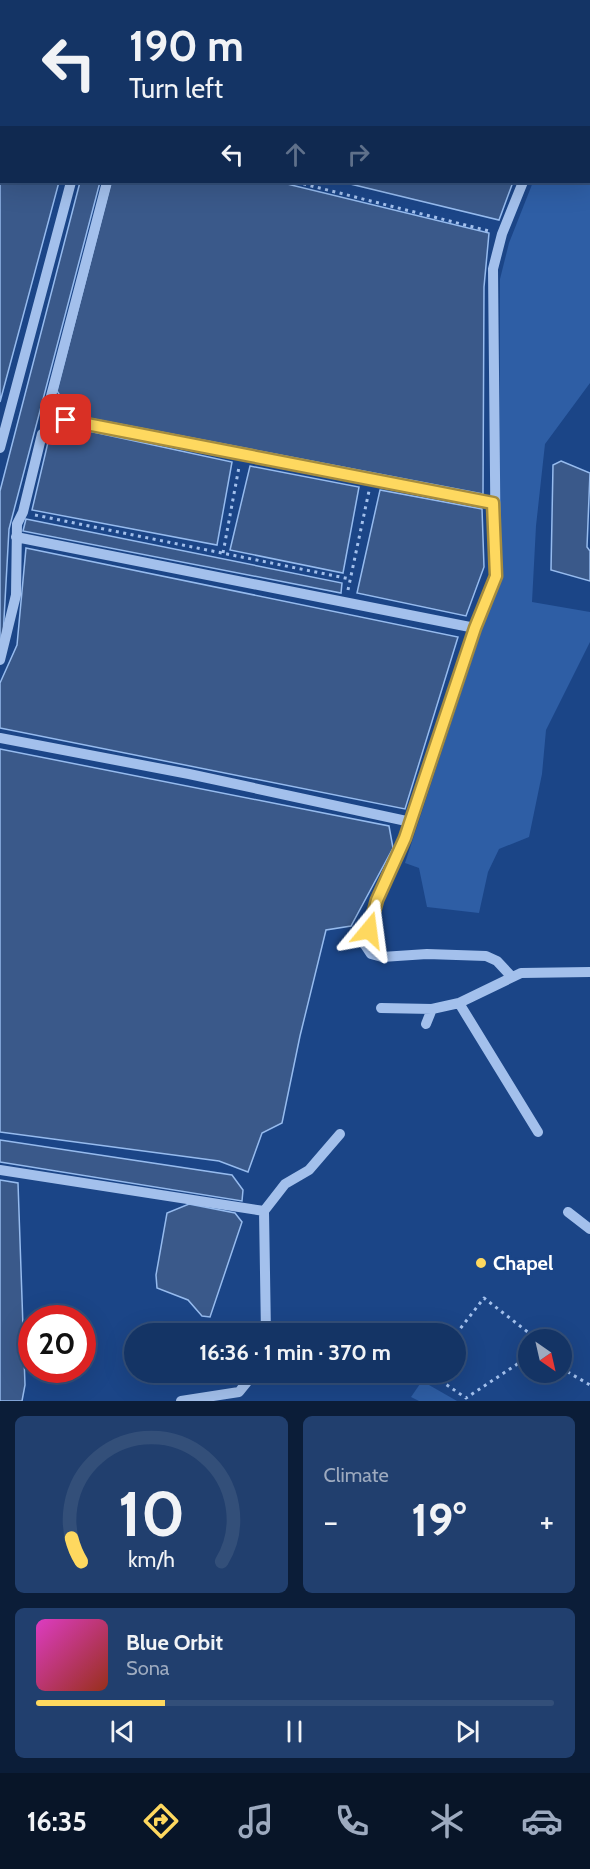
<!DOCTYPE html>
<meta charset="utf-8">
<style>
body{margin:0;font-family:Cabin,sans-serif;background:#213f6e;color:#f1f3f6;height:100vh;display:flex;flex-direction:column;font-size:22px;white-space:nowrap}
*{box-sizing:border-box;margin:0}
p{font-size:20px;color:#9daabf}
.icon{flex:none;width:33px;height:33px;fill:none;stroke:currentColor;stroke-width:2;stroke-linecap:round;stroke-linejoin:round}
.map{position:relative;height:1401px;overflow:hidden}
.drawer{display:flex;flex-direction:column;gap:15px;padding:15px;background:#0b1d38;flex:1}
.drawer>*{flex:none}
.banner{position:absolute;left:0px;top:0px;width:591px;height:183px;box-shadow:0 6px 24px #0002,0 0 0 2px #334f79;background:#143465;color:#f1f3f6;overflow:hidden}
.needle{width:39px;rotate:146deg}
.fabs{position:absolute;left:518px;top:1329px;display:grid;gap:12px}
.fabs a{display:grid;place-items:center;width:54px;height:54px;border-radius:50%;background:#143465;box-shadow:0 6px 24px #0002,0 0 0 2px #334f79;font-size:30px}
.speed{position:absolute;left:18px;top:1305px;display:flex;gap:12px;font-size:30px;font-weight:700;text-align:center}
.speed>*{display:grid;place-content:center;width:78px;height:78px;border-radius:50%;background:#143465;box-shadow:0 6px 24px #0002,0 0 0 2px #334f79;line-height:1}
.speed .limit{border:9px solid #d22;background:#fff;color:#111}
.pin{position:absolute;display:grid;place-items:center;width:51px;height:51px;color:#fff;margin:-26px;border-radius:12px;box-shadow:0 3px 9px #0006}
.me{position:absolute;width:66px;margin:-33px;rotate:16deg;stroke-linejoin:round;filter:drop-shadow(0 0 4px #0008)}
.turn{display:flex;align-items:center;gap:21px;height:126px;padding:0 30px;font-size:27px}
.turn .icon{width:78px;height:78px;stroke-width:2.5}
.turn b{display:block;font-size:42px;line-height:51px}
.lanes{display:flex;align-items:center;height:57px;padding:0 30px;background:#0003;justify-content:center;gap:30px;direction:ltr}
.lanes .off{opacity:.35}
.big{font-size:45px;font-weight:800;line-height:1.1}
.drawer .card{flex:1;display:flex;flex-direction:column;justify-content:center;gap:9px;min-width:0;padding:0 21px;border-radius:9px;background:#213f6e}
.drawer .dial{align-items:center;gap:0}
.dial svg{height:156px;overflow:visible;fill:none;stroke:#334f79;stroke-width:7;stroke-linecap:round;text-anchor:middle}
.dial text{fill:#f1f3f6;stroke:none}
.song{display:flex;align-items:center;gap:18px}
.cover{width:72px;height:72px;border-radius:9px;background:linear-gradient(135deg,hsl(310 70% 55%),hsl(10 70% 35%))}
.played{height:6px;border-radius:3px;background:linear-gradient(90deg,#fed85f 25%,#334f79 25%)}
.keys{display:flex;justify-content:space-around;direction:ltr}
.heat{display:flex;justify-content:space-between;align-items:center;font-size:33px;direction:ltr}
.drawer .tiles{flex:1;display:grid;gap:15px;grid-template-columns:1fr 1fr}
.card:last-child{grid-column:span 2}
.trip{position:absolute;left:124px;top:1323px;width:342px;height:60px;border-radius:30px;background:#143465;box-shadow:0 6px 24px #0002,0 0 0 2px #334f79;font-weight:800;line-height:60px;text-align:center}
.menu{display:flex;height:96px;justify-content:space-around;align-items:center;background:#081528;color:#9daabf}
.menu .icon{width:42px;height:42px}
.menu .current{color:#fed85f}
.menu b{font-size:27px;color:#f1f3f6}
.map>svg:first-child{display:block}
</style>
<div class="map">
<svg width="590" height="1401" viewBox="0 0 590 1401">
<rect width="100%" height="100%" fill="#1b4587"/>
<!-- green -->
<path fill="#2e5ea5" d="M590,33V383L545,444L536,526L532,602L590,612V642L546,730L542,774L529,837L499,849L488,872L479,913L427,907L419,868L405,863L499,577L500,279L509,243L533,182H590Z
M422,1381L457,1401H419L411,1397Z"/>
<!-- water -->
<path fill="#3a598a" stroke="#96bbee" stroke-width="1.5" d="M0,0H103L2,2V182H59L0,402Z
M157,0H578L157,2Z
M80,182H100L9,529L3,637L0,643V491Z
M111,182H279L489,233L484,287L483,494L72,415L57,391Z
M342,182H513L499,220Z
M70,427L232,462L217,545L32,510L49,438Z
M561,461L590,473L587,547L590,551V581L551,570L553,465Z
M250,466L359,487L343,573L230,550Z
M380,490L482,509L484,567L466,616L357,593Z
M26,519L342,583L341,593L23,531Z
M26,548L458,637L405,809L0,728V683L17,645Z
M0,749L389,826L393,848L351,926L326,930L300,1036L282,1123L262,1133L248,1172L219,1161L0,1132Z
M0,1140L232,1175L243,1190L242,1201L0,1162Z
M0,1180L18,1183L25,1385L22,1401H0Z
M189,1204L235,1213L242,1222L210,1317L202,1316L188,1300L157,1288L156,1275L167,1213Z"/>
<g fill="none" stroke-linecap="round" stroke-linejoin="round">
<!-- path -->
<path stroke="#a3c0ec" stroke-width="3" stroke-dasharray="3 4.5" stroke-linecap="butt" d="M296,182L489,231
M35,515L350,579
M223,553L239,467
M348,590L369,491
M456,1334L484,1298L538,1340
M561,1368L590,1385
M428,1372L466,1398L528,1357"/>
<!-- minor -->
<path stroke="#a3c0ec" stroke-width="10" d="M117,2V0
M152,2V0
M590,11V9
M66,420L51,396L107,182
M0,448L71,182
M16,537L475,628
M0,660L16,595L17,524L23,512L42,434L66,420L493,503
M0,738L189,774L411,822
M511,976L497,961L486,956L427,954L382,957L371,954L363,942L377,900L405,838L475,628L496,576L493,269L502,234L523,182
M459,1003L538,1132
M381,1008L432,1009L459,1003L521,973L590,972
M426,1024L432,1009
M0,1170L264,1211
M568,1212L590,1229
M266,1334L264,1211L285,1184L309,1170L340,1134
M181,1401L239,1392L255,1372"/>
</g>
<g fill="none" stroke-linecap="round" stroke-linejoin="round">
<defs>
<path id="route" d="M66,420L493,503L496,576L475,628L405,838L377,900L369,930"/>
</defs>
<!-- route casing -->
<use href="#route" stroke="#a58c3e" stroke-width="15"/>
<!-- route -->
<use href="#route" stroke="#fed85f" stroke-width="10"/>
</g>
<!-- markers -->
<circle fill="#fed85f" stroke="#1b4587" stroke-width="2" cx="481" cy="1263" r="6"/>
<g text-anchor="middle" stroke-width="6" stroke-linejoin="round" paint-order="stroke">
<!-- poi labels -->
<g font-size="20" font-weight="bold" fill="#fff" stroke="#1b4587" text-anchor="start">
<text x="493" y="1270">Chapel</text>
</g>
</g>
</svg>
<div class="fabs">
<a><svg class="needle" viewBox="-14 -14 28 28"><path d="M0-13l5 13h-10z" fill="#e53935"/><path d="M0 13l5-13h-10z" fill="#9daabf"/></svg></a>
</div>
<div class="speed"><div class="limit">20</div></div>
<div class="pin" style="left:66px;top:420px;background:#d93025"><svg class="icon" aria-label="arrive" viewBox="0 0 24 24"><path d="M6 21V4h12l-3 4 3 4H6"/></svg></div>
<svg class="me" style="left:369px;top:930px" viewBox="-20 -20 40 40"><path d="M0-17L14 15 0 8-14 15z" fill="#fed85f" stroke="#fff" stroke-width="4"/></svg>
<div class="trip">16:36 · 1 min · 370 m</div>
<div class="banner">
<div class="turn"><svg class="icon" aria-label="left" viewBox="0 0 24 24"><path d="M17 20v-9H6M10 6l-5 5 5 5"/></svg><div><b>190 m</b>Turn left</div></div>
<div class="lanes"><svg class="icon" aria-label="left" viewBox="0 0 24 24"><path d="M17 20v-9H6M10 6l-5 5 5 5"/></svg><svg class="icon off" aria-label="ahead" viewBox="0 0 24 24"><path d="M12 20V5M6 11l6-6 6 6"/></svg><svg class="icon off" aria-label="right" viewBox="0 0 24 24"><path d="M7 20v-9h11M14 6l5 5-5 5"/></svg></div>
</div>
</div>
<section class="drawer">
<div class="tiles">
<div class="card dial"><svg viewBox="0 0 100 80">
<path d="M14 69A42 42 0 1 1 86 69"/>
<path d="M14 69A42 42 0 0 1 9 57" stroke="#fed85f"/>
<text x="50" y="56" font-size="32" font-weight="700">10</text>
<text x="50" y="72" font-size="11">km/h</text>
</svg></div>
<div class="card"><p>Climate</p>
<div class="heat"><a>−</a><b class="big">19°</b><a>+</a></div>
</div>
<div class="card">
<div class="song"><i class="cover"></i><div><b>Blue Orbit</b><p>Sona</p></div></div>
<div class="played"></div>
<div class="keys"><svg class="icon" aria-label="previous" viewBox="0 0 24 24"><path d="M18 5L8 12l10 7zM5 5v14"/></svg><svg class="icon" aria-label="pause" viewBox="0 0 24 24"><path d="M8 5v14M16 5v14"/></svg><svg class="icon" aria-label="next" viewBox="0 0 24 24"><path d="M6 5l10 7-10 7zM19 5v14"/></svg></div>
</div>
</div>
</section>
<nav class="menu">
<b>16:35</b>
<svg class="icon current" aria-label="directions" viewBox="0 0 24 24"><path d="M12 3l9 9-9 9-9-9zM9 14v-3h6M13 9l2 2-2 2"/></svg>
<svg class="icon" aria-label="music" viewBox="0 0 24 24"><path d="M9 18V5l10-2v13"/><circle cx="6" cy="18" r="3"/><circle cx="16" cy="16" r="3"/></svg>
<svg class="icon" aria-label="phone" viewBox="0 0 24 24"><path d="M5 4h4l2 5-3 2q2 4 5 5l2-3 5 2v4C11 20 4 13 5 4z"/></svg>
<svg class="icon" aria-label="climate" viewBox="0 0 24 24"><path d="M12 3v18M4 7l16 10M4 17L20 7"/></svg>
<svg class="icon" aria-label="car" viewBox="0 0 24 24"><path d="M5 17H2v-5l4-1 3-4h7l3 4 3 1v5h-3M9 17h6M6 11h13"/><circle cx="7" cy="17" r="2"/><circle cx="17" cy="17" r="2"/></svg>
</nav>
